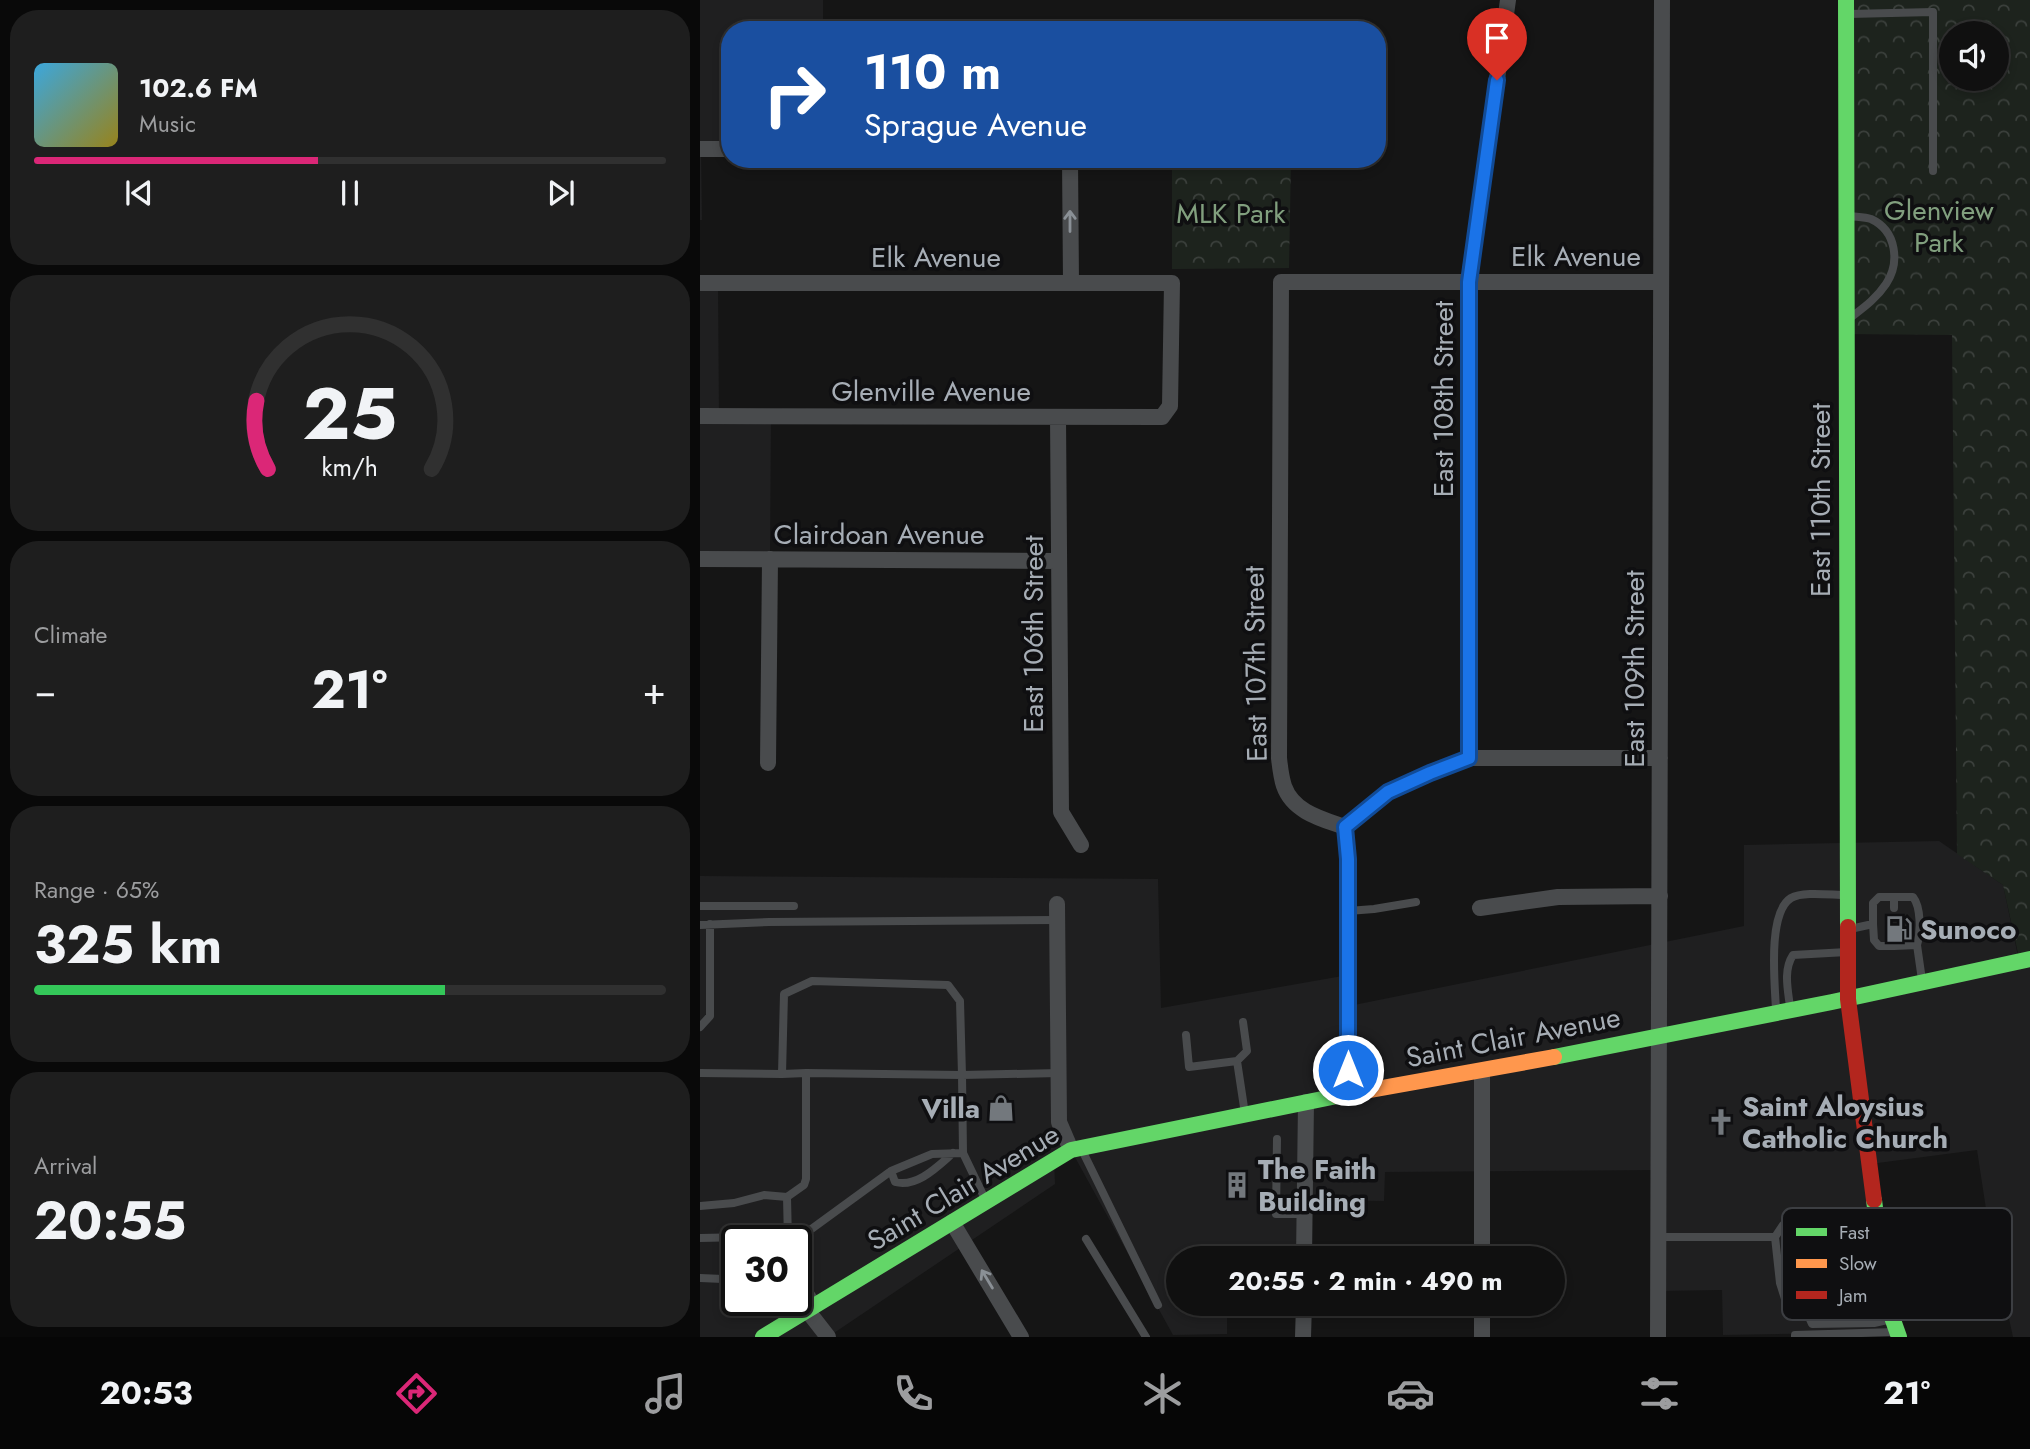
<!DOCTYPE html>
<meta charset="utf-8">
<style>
body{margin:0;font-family:Jost,sans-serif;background:#1e1e1e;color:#f1f3f6;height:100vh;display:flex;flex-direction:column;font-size:26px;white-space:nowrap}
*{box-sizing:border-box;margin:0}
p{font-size:23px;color:#9c9d9f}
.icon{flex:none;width:38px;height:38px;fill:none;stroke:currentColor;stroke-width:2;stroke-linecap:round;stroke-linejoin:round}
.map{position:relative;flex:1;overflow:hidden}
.sheet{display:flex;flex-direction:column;gap:10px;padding:10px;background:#090909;width:700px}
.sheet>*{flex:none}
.top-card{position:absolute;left:21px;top:21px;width:665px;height:147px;border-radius:28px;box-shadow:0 4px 10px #0003,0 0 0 2px #303030;background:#1a4fa0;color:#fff;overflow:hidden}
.controls{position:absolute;left:1239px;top:21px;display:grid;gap:14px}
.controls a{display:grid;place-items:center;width:70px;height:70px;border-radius:50%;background:#101010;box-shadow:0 4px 10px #0003,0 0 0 2px #303030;font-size:35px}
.speed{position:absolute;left:21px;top:1225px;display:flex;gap:14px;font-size:35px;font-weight:700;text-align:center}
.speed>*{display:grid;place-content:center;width:91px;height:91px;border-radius:50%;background:#101010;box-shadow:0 4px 10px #0003,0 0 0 2px #303030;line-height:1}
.speed .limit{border:4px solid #111;border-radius:10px;background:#fff;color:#111}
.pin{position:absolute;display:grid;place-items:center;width:60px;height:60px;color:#fff;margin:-72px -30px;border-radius:50% 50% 50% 0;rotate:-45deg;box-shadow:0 0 7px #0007}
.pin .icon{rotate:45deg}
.me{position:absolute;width:77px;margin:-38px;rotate:0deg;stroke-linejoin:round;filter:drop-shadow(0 0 5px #0008)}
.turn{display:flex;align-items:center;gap:24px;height:147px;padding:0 28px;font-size:32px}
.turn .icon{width:91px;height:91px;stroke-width:2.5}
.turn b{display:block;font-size:49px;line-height:60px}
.big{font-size:52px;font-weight:700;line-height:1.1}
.sheet .card{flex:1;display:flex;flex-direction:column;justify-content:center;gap:10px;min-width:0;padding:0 24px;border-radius:28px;background:#1e1e1e}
.sheet .dial{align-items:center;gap:0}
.dial svg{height:182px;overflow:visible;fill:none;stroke:#303030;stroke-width:7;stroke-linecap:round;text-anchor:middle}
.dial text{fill:#f1f3f6;stroke:none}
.song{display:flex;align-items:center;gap:21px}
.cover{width:84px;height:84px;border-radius:10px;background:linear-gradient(135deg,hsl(200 70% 55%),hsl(50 70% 35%))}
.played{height:7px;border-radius:4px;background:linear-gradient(90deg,#db2777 45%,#303030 45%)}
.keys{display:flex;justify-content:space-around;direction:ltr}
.heat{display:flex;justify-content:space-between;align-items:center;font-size:38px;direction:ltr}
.charge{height:10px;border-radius:5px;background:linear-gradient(90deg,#34c759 65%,#303030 0)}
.trip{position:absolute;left:466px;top:1246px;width:399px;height:70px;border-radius:35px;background:#101010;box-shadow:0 4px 10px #0003,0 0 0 2px #303030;font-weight:700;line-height:70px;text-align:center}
.dock{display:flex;height:112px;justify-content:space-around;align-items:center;background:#060606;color:#9c9d9f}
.dock .icon{width:49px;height:49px}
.dock .selected{color:#db2777}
.dock b{font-size:32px;color:#f1f3f6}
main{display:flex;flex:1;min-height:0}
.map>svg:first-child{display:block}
</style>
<main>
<section class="sheet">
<div class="card">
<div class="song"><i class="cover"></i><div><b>102.6 FM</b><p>Music</p></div></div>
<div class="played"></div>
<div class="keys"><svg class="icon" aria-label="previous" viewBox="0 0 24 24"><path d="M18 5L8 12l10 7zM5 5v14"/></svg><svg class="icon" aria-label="pause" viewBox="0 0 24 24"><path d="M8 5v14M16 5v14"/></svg><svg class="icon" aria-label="next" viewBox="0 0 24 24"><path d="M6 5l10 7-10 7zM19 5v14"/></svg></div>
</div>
<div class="card dial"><svg viewBox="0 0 100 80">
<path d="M14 69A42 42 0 1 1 86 69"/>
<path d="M14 69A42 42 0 0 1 9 39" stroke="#db2777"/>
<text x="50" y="56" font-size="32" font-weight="700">25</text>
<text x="50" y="72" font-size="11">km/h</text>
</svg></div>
<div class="card"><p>Climate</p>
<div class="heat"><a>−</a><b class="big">21°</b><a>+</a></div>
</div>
<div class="card"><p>Range · 65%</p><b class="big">325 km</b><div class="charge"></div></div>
<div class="card"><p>Arrival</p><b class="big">20:55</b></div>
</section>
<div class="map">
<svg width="1330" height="1337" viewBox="0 0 1330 1337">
<defs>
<pattern id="park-crowns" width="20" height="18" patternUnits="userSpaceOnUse" patternTransform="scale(1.75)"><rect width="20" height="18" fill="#1d231d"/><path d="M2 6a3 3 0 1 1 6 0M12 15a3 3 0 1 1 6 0" fill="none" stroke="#3b403c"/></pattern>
</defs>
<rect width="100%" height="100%" fill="#151515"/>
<!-- built -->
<path fill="#1f1f20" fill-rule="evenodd" d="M0,0H123V30H30V149H1L2,220H0Z
M0,283H18L19,416H71L70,559H0Z
M1239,841L1303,885L1319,961L1330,959V1337H1313L1288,1222L1277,1150L1170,1164L1197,1332L1023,1335L1022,1290L959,1291V1170L685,1172L684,1201L605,1200L604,1247L528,1246V1258H478V1304H527V1334L473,1335L371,1150L354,1160L355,1184L128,1337H0V876L458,879L461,1008L648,975L649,1006L1044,926V845ZM37,1241H96V1300H37Z"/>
<!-- park -->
<path fill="url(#park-crowns)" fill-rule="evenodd" d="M1146,0H1330V959L1320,962L1303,885L1257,854L1252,335L1146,334ZM1251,33H1297V79H1251Z
M472,159H591L589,268L472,269Z"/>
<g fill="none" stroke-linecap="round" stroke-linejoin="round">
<!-- lane -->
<path stroke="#494b4d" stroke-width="8" d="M1149,14L1233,12V171
M1149,216C1156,217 1165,217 1171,219C1197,231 1200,263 1186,284C1176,299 1163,308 1150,318
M0,906H94
M1194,908V897
M648,911L674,909L716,902
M1173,924L1174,940L1179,946H1194
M0,925L69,922L357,920
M1150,929L1173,924V903L1179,897H1213C1221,907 1221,932 1217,945
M1194,939V946L1217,945L1222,980
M1090,1007C1088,990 1083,970 1093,955L1147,952
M1076,1010C1075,985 1067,913 1091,898C1103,891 1131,895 1146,895
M543,1022L547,1051L537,1061L545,1114
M0,1027L10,1016V924
M486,1035L489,1067L537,1061
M0,1073L82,1074
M106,1073L262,1075L263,1153L286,1201
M577,1139L576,1214H604
M382,1150L458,1305
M191,1171L195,1182C217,1188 238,1166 253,1153
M0,1206L34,1203L64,1195L87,1197
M1116,1222L1126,1297L1124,1310L1108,1315L1087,1305L1080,1283L1075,1237L1083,1225Z
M959,1237H1075
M0,1238L47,1237L87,1229
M386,1239L446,1337
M88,1241L87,1197L104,1185L106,1179V1073L82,1074L84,994L112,981L248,985L260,1001L262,1075L359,1073
M95,1241L191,1171L232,1154L263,1153
M96,1266L101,1280L118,1304
M0,1278L23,1279L37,1277
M1108,1315L1112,1324L1174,1323L1192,1319
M1095,1337V1335L1195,1332"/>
<!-- street -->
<path stroke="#494b4d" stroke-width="16" d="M0,149H30
M370,159L371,283
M0,283H472L470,406L462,417L0,416
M358,417L361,812L381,845
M0,559L359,561
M769,758V282L808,0
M68,763L70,559
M645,827C622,819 593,812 584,786C581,777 580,767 579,758L581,282H960
M645,827L688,792L730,773L769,758H960
M645,827L648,859V1094
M357,904L359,1122L371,1150
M780,908L858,897L960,896
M782,1071V1258
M252,1222L321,1337
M604,1258L606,1102
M782,1304V1337
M107,1310L128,1337
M603,1337L604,1304
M958,1337L962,0"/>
<!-- fast -->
<path stroke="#63d668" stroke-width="16" d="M1146,0L1148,927
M854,1057L1132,1002L1330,959
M1174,1200L1188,1306L1199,1337
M63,1337L371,1150L637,1096"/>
<!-- slow -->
<path stroke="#ff974d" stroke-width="16" d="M637,1096L854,1057"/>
<!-- jam -->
<path stroke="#b3261e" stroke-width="16" d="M1148,927V999L1174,1200"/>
</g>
<!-- one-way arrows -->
<defs><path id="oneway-shaft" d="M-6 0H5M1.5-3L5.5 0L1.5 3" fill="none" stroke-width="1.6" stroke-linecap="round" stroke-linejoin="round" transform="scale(1.75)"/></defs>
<g stroke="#8a9096">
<use href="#oneway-shaft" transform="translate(370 221) rotate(-90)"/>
<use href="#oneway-shaft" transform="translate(287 1279) rotate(-121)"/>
</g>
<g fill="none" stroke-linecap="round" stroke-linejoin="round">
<defs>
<path id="route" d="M648,1070V859L645,827L688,792L730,773L769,758V282L797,80"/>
</defs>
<!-- route casing -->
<use href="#route" stroke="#114b97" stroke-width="18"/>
<!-- route -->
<use href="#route" stroke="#1a73e8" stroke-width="12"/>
</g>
<!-- icons -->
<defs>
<symbol id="fuel-bare" viewBox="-9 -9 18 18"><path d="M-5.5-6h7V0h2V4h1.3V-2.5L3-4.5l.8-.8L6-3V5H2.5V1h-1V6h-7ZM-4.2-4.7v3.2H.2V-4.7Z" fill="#73787d" stroke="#0f0f11" stroke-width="2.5" paint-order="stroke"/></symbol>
<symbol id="shop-bare" viewBox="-9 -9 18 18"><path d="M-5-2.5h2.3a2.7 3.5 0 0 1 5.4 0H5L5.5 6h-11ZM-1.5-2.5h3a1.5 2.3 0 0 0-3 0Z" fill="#73787d" stroke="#0f0f11" stroke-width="2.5" paint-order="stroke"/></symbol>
<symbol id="church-bare" viewBox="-9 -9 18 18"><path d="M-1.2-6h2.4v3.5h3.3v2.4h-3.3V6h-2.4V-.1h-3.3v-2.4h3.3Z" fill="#73787d" stroke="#0f0f11" stroke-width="2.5" paint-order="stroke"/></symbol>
<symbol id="building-bare" viewBox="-9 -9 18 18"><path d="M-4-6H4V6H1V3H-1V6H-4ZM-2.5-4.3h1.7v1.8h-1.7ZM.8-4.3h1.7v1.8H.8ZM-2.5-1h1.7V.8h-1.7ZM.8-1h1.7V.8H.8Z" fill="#73787d" stroke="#0f0f11" stroke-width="2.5" paint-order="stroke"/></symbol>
</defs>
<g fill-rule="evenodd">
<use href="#fuel-bare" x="1180" y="910" width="38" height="38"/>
<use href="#shop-bare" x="282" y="1089" width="38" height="38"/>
<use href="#church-bare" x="1002" y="1103" width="38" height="38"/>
<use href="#building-bare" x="518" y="1166" width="38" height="38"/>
</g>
<g text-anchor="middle" stroke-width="7" stroke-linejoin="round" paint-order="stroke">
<!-- park labels -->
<g font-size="28" fill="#819f7e" stroke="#0f0f11">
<text x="1239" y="220">Glenview<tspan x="1239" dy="32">Park</tspan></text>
<text x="531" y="223">MLK Park</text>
</g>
<!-- street labels -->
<g font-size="28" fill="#a6adb5" stroke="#0f0f11">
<text x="876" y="266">Elk Avenue</text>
<text x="236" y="267">Elk Avenue</text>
<text x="231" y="401">Glenville Avenue</text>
<text transform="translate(743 399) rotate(-90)" y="10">East 108th Street</text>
<text transform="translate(1120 500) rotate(-90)" y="10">East 110th Street</text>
<text x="179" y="544">Clairdoan Avenue</text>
<text transform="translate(333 634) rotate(-90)" y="10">East 106th Street</text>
<text transform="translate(555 664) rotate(-91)" y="10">East 107th Street</text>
<text transform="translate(934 669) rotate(-90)" y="10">East 109th Street</text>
<text transform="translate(813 1037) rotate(-11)" y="10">Saint Clair Avenue</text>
<text transform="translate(263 1187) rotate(-31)" y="10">Saint Clair Avenue</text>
</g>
<!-- poi labels -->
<g font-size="28" font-weight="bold" fill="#a6adb5" stroke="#0f0f11" text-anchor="start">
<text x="1220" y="939">Sunoco</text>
<text x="1042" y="1116">Saint Aloysius<tspan x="1042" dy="32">Catholic Church</tspan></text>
<text x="280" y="1118" text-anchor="end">Villa</text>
<text x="558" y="1179">The Faith<tspan x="558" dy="32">Building</tspan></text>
</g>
</g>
<!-- legend -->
<rect x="1082" y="1208" width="230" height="112" rx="10" fill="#0f0f11" stroke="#3c3e42" stroke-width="2"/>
<rect x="1096" y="1228" width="31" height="8" fill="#63d668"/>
<rect x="1096" y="1259" width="31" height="9" fill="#ff974d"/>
<rect x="1096" y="1291" width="31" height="8" fill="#b3261e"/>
<g font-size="19" fill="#a6adb5">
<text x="1139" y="1239">Fast</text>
<text x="1139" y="1270">Slow</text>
<text x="1139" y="1302">Jam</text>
</g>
</svg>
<div class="controls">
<a><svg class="icon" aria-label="sound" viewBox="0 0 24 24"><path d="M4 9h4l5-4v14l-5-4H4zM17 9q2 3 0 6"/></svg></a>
</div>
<div class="speed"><div class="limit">30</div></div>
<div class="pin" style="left:797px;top:80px;background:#d93025"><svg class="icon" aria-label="arrive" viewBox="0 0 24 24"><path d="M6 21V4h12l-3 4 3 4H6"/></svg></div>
<svg class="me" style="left:648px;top:1070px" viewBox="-20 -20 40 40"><circle r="17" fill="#1a73e8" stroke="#fff" stroke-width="3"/><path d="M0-11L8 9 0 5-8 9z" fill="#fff"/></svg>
<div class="trip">20:55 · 2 min · 490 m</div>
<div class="top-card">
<div class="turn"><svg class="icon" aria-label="right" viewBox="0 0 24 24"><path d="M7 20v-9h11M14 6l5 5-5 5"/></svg><div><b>110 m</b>Sprague Avenue</div></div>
</div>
</div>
</main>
<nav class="dock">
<b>20:53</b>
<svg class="icon selected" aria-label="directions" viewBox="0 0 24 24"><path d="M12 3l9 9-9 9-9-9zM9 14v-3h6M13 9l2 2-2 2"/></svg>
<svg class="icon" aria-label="music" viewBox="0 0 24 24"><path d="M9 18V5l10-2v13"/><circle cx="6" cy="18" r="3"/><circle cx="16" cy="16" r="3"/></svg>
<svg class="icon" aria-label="phone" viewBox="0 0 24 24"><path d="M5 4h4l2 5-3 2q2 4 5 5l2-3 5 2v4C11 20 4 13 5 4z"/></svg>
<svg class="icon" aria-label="climate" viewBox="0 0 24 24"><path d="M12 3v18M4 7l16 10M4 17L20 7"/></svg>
<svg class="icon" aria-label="car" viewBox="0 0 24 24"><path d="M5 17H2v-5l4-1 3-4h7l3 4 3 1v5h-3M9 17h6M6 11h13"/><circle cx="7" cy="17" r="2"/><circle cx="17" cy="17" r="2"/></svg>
<svg class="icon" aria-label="filters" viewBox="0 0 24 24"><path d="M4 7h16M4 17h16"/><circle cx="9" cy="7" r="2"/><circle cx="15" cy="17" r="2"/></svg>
<b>21°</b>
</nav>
